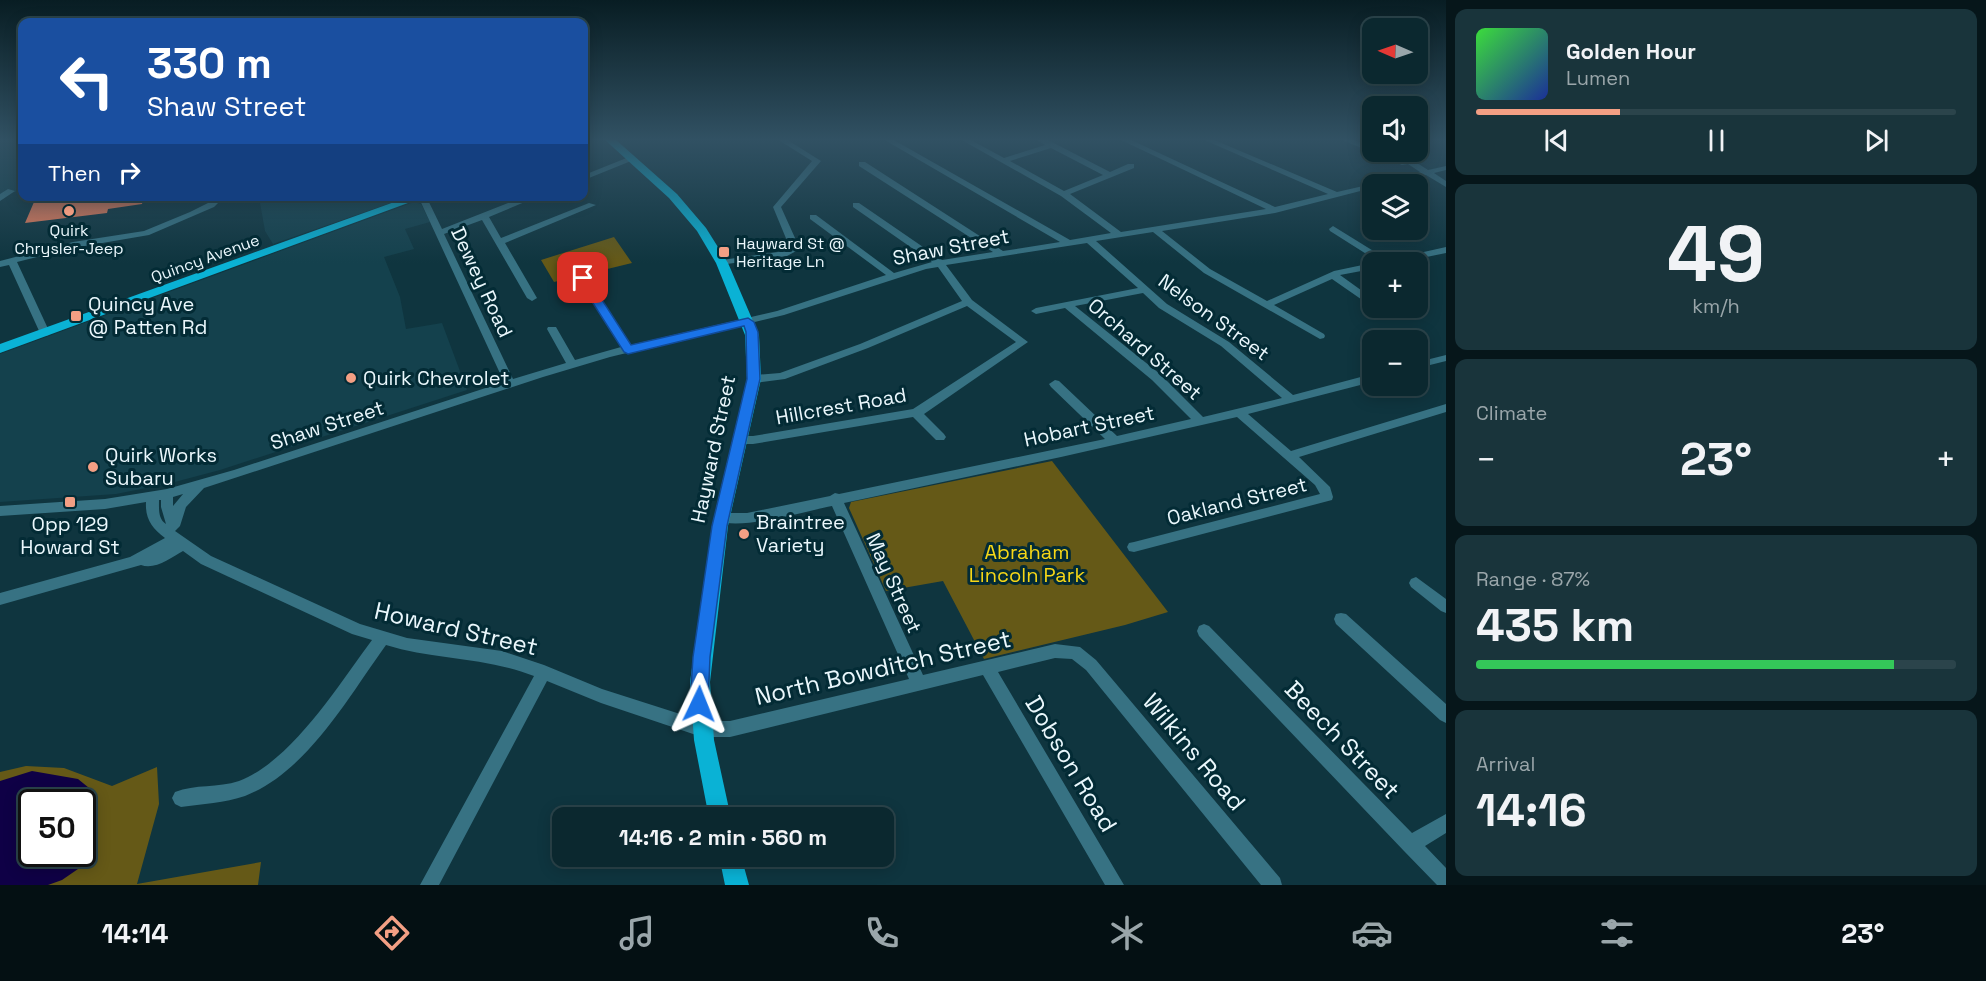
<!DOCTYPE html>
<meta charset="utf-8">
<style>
body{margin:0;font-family:"Space Grotesk",sans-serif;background:#19343b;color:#f1f3f6;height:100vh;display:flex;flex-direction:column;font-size:22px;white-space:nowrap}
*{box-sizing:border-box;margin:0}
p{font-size:20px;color:#9aa6aa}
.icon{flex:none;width:33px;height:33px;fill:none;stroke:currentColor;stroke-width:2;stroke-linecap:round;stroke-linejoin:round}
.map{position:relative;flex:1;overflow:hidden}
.drawer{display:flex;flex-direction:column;gap:9px;padding:9px;background:#06161a;width:540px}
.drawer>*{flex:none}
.top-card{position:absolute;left:18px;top:18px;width:570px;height:183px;border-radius:12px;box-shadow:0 3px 15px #0003,0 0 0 2px #2b444b;background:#1a4fa0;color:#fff;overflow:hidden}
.needle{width:39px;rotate:272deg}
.buttons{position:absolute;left:1362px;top:18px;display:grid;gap:12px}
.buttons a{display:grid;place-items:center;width:66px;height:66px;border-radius:12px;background:#0b282f;box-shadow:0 3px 15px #0003,0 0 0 2px #2b444b;font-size:30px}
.speed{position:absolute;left:18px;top:789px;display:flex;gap:12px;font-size:30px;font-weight:700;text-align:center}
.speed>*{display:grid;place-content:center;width:78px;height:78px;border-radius:50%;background:#0b282f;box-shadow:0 3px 15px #0003,0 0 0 2px #2b444b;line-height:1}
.speed .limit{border:3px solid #111;border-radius:9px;background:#fff;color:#111}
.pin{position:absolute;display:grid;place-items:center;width:51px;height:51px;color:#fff;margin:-26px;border-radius:12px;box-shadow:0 3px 9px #0006}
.me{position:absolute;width:66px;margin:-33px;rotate:2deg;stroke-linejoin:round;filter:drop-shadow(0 0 4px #0008)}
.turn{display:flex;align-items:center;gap:21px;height:126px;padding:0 30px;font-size:27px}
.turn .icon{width:78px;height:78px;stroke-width:2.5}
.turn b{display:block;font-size:42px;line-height:51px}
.then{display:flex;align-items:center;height:57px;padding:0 30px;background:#0003;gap:12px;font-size:22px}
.big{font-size:45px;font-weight:700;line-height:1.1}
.drawer .widget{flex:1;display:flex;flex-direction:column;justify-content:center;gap:9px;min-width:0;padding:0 21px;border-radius:12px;background:#19343b}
.drawer .dial{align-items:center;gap:0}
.dial b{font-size:78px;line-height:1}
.song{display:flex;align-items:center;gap:18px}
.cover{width:72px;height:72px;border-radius:9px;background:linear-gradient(135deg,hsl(120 70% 55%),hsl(230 70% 35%))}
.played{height:6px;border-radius:3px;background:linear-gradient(90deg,#f39f84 30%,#2b444b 30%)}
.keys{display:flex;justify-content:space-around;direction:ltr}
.heat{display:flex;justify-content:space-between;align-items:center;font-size:33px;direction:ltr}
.charge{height:9px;border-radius:4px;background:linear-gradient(90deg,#34c759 87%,#2b444b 0)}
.trip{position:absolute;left:552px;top:807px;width:342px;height:60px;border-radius:12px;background:#0b282f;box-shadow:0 3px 15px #0003,0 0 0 2px #2b444b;font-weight:700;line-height:60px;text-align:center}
.dock{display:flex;height:96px;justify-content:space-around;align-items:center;background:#041013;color:#9aa6aa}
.dock .icon{width:42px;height:42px}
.dock .on{color:#f39f84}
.dock b{font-size:27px;color:#f1f3f6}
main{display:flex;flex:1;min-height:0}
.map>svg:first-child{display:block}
</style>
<main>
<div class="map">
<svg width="1446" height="885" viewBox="0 0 1446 885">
<rect width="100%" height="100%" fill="#0f353f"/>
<!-- built -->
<path fill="#14414d" d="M0,139H22V191L0,194Z
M259,197V196L408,197L273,244L265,231Z
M414,202L421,204L430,222L405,229L414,249L384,257L400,297L406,329L442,323L467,390L220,470L171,483L116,494L0,502V354Z"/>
<!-- green -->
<path fill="#655917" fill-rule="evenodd" d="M614,237L632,263L554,282L541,260Z
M1052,461L1168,612L1125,625L984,659L943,581L886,591L849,508L851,502Z
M26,766L64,768L112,786L157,767L159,804L137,884L261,862L258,885H0V772ZM32,802H82V854H32Z"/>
<!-- water -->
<path fill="#0f0046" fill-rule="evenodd" d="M32,771L78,779L94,792L98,809L86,854L78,869L62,880L48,885H0V781ZM32,802H82V854H32Z"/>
<!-- building -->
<path fill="#ed7c58" d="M67,196H144L142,204L108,209L107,213L25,223L34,202Z"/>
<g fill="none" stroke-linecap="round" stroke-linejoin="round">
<!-- minor -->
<path fill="#377283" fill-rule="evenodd" d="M777,139H786L821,161L781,207L800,249L787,256L719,265V261L722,260L785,251L790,248L773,207L812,161Z
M883,139H892L1070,240L1111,233L1061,196L960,139H969L1004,158L1045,145L1036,139H1046L1110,172L1128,164H1134V168L1070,194L1121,232L1266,209L1119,139H1129L1275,207L1328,194L1202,139H1212L1337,192L1372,184H1375H1372V188L1275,213L1162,231L1210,269L1267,301L1334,271L1372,263V269L1340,275L1372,298V305L1368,304L1332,279L1274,305L1324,334L1325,336L1324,338L1320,339L1204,273L1153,232L1096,241L1167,304L1229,342L1293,395L1372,374V382L1248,414L1291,451L1446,404V412L1299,457L1330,487L1333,497L1332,500L1134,552L1129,551L1127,547L1129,543L1134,542L1320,494L1315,485L1237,417L1061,457L844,503L923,675L1055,644L1080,647L1096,660L1280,878L1282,885H1261L1086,670L1072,659L1055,658L998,672L1124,885H1105L983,675L730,737H702L601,703L547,681L439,885H420L534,676C486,657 434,660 386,645C349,696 307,772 245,796C225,803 202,804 181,807L175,804L172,798L175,792C195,784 218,788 239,781C292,761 339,684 372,640L352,634L201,564L183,551C171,558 155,570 141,565L0,605V593L130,557L165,538C152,528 145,519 146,502L105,509L0,516V506L105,499L167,489L234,470L504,382L418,196H426L442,229L526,196H539L489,217L501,238L589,203L596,205L505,243L537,298L532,301L527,298L482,220L444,234L513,379L566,363L547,329L548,327H556L575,360L621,347L578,278L580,276H586L630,345L777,311L886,275L810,219V215H816L894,273L932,262L853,207V203H859L942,260L993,252L859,166V162H865L1003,251L1060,242ZM1051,148L1103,175L1064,191L1010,161ZM1087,243L1138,288L1036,308L1031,311L1036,314L1065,308L1152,380L1191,419L1117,436L1059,381L1055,380L1049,384L1051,387L1105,439L839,494L835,493L830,496L747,513H716L714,517L716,521C745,530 802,512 832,506L909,679L730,721H702L602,689L544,665L502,651L407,638L360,624L211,556L175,531L180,526L186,507L204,488L543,377L610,357L784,315L926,269L938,267L962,301L860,344L780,373L754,375L748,379L754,383L785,379L868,348L967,306L1016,342L913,409L753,436H739L733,440L739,444H753L913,417L936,440H944L946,437L944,434L924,414L1028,342L972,300L946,265ZM1143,293L1159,308L1221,346L1282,398L1203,417L1160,374L1075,306ZM183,494L173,506V497ZM159,500H161V507L166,524C158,519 159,509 159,500Z
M1340,139H1351L1372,147V152H1381L1401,159L1392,152H1400L1428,170L1446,166V170L1434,173L1446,181V187L1426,175L1387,184H1375L1376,182L1420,172L1408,164L1402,165Z
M629,157L636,159L584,180V175Z
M8,189L15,191L0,201V194Z
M215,196H225L214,207L149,235L73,248L17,262L50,333L49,335L45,336L40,333L9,265L0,267V261L73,242L144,231L190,212L208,203Z
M1333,226L1388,260L1446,247V253L1402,262H1379L1330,231L1329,229Z
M1446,355V361L1418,368V362Z
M1416,577L1446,599V613L1441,611L1411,587L1409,583L1411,579Z
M1341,613L1346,614L1446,704V723L1440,720L1336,624L1334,619L1336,614Z
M1204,624L1209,626L1412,833L1446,814V833L1425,846L1446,868V885H1437L1404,851L1199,636L1197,631L1199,626Z"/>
<!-- major -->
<path fill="#0ab2d5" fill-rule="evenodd" d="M604,139H615L677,194L706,228L728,263L759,335L761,379L728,526L710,682L714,740L731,818H709L694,740L690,682L712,526L747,379L745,335L716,263L697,231L669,198Z
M411,196H427L0,353V344Z
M719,856H741L749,885H725Z"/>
</g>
<!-- sky -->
<linearGradient id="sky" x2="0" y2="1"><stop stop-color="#081d23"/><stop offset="0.53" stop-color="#315163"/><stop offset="1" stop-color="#315163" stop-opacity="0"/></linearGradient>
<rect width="1446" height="263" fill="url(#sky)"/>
<!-- route -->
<path fill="#1a73e8" stroke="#114b97" stroke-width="1.5" d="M583,274L588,278L631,345L748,318L754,322L758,332L760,379L727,526L710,657L708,704L706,710L699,712L693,710L690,704L693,657L712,526L747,379L746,332L744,326L628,354L624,352L577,278Z"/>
<!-- markers -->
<g fill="#f39f84" stroke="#032b35" stroke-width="2">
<circle cx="69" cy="211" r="6"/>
<rect x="718" y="246" width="12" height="12" rx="3"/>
<rect x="70" y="310" width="12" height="12" rx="3"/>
<circle cx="351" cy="378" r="6"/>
<circle cx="93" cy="467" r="6"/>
<rect x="64" y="496" width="12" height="12" rx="3"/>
<circle cx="744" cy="534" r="6"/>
</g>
<g text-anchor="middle" stroke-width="6" stroke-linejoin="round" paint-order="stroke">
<!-- far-poi labels -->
<g font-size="16" fill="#eaf7fc" stroke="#032b35">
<text x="69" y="236">Quirk<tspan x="69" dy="18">Chrysler-Jeep</tspan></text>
<text x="736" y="249" text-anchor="start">Hayward St @<tspan x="736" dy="18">Heritage Ln</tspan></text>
</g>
<!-- far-street labels -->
<g font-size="16" fill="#eaf7fc" stroke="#032b35">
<text transform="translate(205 258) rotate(-20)" y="6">Quincy Avenue</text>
</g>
<!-- street labels -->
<g font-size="20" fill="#eaf7fc" stroke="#032b35">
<text transform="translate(951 247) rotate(-11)" y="7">Shaw Street</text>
<text transform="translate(482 282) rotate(65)" y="7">Dewey Road</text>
<text transform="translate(1214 317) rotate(36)" y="7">Nelson Street</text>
<text transform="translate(1145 349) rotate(41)" y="7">Orchard Street</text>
<text transform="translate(841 406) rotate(-10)" y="7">Hillcrest Road</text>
<text transform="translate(327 425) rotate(-18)" y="7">Shaw Street</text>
<text transform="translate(1089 426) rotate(-12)" y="7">Hobart Street</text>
<text transform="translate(713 449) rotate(-78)" y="7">Hayward Street</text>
<text transform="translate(1237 501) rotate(-14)" y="7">Oakland Street</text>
<text transform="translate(894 583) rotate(66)" y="7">May Street</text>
</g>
<!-- poi labels -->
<g font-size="20" fill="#eaf7fc" stroke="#032b35" text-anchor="start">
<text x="88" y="311">Quincy Ave<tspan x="88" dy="23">@ Patten Rd</tspan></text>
<text x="363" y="385">Quirk Chevrolet</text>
<text x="105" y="462">Quirk Works<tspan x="105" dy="23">Subaru</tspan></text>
<text x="756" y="529">Braintree<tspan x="756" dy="23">Variety</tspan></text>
<text x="70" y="531" text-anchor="middle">Opp 129<tspan x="70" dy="23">Howard St</tspan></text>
</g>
<!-- park labels -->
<g font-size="20" fill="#f6d717" stroke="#032b35">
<text x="1027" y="559">Abraham<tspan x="1027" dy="23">Lincoln Park</tspan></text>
</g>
<!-- near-street labels -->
<g font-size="24" fill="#eaf7fc" stroke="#032b35">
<text transform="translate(456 629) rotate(13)" y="8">Howard Street</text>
<text transform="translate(883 668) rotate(-13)" y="8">North Bowditch Street</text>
<text transform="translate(1342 740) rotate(46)" y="8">Beech Street</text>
<text transform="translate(1194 752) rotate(50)" y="8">Wilkins Road</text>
<text transform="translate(1071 764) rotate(59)" y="8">Dobson Road</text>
</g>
</g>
</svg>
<div class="buttons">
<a><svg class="needle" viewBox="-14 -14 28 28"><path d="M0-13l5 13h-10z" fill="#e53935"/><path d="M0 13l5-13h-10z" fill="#9aa6aa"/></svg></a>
<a><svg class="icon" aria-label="sound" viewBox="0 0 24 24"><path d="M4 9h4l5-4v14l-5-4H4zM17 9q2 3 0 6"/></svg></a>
<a><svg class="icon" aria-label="layers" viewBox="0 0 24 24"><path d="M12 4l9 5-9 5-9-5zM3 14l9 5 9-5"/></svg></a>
<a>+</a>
<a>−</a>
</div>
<div class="speed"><div class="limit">50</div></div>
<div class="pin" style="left:583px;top:278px;background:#d93025"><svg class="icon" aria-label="arrive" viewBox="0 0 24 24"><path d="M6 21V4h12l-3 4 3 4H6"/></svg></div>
<svg class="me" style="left:699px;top:704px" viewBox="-20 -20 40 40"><path d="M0-17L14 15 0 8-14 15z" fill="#1a73e8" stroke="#fff" stroke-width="4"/></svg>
<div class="trip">14:16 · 2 min · 560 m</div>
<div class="top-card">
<div class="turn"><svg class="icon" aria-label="left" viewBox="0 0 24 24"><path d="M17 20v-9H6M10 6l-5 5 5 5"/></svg><div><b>330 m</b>Shaw Street</div></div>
<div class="then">Then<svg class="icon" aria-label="right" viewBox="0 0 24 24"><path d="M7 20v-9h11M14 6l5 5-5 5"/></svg></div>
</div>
</div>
<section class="drawer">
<div class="widget">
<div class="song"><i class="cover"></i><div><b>Golden Hour</b><p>Lumen</p></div></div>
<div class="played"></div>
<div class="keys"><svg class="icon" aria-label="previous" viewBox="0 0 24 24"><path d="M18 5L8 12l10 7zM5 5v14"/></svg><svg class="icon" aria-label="pause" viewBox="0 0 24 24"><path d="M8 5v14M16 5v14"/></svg><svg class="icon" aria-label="next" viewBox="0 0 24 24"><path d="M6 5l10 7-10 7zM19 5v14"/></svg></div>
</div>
<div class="widget dial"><b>49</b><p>km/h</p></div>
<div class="widget"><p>Climate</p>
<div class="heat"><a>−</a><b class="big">23°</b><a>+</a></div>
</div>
<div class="widget"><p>Range · 87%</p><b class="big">435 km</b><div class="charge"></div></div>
<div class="widget"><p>Arrival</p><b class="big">14:16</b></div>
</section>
</main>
<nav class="dock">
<b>14:14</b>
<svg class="icon on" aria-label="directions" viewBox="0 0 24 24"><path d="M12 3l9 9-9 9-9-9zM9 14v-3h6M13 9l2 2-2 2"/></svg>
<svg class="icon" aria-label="music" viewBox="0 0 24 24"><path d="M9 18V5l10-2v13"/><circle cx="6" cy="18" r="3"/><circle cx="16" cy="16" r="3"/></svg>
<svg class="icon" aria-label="phone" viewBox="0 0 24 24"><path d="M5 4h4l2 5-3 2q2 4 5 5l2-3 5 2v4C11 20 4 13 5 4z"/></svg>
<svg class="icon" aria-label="climate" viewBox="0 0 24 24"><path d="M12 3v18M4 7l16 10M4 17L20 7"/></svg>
<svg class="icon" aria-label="car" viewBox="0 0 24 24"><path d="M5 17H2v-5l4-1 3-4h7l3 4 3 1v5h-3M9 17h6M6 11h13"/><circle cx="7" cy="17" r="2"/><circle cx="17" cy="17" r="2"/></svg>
<svg class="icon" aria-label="filters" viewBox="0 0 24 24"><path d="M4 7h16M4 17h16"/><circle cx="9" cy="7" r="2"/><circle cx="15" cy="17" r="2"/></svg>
<b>23°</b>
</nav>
